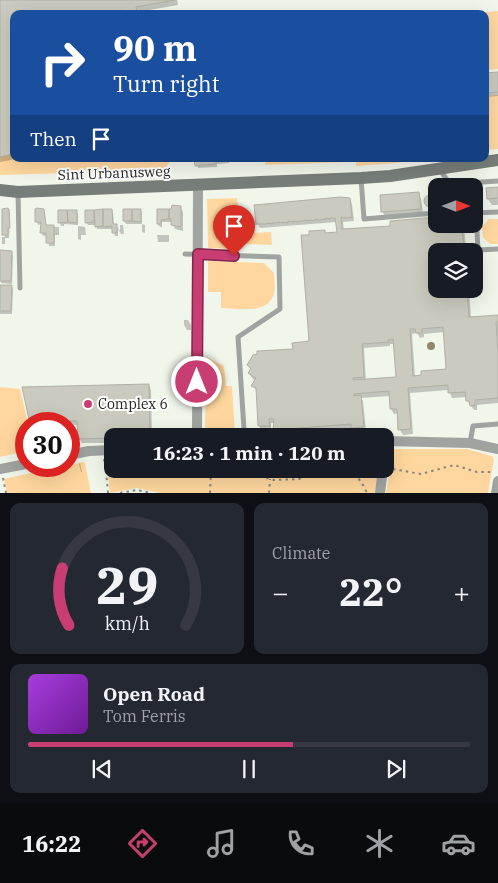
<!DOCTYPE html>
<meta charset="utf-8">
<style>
body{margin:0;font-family:"IBM Plex Serif",serif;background:#242831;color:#f1f3f6;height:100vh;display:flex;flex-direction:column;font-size:19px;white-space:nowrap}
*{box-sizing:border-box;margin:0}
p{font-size:16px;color:#9ea1a6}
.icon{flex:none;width:28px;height:28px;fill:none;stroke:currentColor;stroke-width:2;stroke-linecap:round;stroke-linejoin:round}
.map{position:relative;height:493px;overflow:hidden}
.side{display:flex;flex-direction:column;gap:10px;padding:10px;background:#0d0f14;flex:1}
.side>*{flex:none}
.top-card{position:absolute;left:10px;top:10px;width:479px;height:152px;border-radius:10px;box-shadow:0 5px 20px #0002;background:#1a4fa0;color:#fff;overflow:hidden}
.needle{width:32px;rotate:90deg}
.controls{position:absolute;left:428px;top:178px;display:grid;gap:10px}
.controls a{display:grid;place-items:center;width:55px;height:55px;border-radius:10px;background:#171b24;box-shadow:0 5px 20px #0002;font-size:25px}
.speed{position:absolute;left:15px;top:412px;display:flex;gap:10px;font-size:25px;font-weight:700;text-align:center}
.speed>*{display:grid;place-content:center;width:65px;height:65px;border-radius:50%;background:#171b24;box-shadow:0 5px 20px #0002;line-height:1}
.speed .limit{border:8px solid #d22;background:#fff;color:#111}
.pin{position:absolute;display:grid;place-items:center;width:42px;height:42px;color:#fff;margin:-51px -21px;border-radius:50% 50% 50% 0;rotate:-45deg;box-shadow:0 0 5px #0007}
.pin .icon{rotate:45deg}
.me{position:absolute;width:55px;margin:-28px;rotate:0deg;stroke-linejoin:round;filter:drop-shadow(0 0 4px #0008)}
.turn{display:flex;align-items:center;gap:18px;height:105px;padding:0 20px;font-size:22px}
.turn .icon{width:65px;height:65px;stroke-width:2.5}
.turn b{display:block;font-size:35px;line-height:42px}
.then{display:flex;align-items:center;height:48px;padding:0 20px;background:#0003;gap:10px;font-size:19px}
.big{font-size:38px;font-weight:700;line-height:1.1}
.side .widget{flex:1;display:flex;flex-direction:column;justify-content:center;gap:8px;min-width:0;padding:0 18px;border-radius:10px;background:#242831}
.side .dial{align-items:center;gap:0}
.dial svg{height:130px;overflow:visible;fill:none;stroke:#363941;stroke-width:7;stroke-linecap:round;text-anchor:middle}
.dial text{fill:#f1f3f6;stroke:none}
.song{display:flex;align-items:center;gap:15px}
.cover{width:60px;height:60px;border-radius:8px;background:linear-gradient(135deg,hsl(280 70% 55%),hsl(280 70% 35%))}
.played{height:5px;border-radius:2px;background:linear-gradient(90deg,#c83d72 60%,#363941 60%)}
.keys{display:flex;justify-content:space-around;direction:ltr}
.heat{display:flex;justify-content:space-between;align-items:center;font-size:28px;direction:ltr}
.side .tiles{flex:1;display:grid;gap:10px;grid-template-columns:1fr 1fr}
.widget:last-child{grid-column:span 2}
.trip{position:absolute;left:104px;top:428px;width:290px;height:50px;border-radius:10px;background:#171b24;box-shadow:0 5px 20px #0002;font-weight:700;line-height:50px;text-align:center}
.dock{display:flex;height:80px;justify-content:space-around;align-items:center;background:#090b0e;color:#9ea1a6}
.dock .icon{width:35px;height:35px}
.dock .active{color:#c83d72}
.dock b{font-size:22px;color:#f1f3f6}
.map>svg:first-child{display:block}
</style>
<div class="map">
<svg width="498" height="493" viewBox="0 0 498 493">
<rect width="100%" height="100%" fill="#f1f6eb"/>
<!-- green -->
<path fill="#ffd79e" d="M498,11V69L485,70V14H465Z
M498,95V149L485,150V96Z
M14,154V159H171L165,170L0,175V157Z
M266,159H347L348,162L265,165Z
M356,159H422L396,163L356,166Z
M237,198L239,215H243V226H254L255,233L271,232L272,245L245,244L239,249L208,248L207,199Z
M489,219H498V244H490L483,237L482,227Z
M208,261L264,263L274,273C274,279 276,287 274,293C268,316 238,308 221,308V292H208Z
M206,357L224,366L226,386H232L235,435L205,436Z
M0,387L20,389L28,424H26V451L0,457Z
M394,449H467L492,456L494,459L488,493H386Z
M105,453H112V469H380L377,493H159L137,488L110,493Z
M83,462L85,463L91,493H7L4,479L62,466H69V465Z"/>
<!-- shadow -->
<path fill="#0003" fill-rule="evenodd" d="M0,0H177L178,5L138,12L139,14H14V159H16L0,162Z
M438,12L439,14H421Z
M498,73V96L485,97V74Z
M195,159H229V163L217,164V167L198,168Z
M498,188V205H492L488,199Z
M419,194L421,199L423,213L385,216L382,211Z
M431,196L434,197L436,202V208L433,210L430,208L426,201L427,198Z
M350,199L352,204L354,221L343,222L344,231L392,227L391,222L436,219V224H464L466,251H436V289H469L471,318H498V403L477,405V410H474L467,400V397L452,398L449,390L410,393L413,434L403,435L400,430L399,413L394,414L391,409L390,396L361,398L363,401L366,431L355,432L353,429L278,434L275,429V423H271V430L262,431L259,426L257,391L253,386L256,381L252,378L249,373L251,370L248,365L294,350L310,343L311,236L324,231L326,235L338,234L337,222L260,228L257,223ZM445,332L447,370L415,377L412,334L417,333L420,338L424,337V334ZM390,344H394L397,378L366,381L364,348L390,346Z
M180,207L183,212V231L175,229L172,222H162V227H160L158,224V210H172Z
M140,210L142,213V224L145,225V233L142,232V224H126L124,221Z
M9,211L10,213L9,238H5V244H2V237H5L4,235Z
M43,211L46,226L59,227V235H55V246H49L47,235L43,236L42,233V224L38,225L37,222Z
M76,211L78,214V226L85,227L86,235H81V240L78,239V225L64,224V226H61L60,223L59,212Z
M86,211H112L113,214L114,225H116L120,231V225H123L124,234H121L118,229V236H115L113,229H97L96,225H88L86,222Z
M157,235H169V242H158Z
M12,252L13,255L12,284L1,283L0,265Z
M0,286H11L13,289L12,314H0Z
M184,320H188L191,325V330H187L184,325Z
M149,385L151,390L152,436H112V443H82L79,439V425L32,424Z
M80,463L82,472H81L79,464Z"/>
<!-- building -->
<path fill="#cbcabe" stroke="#b2b0a5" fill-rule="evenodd" d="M0,0H175L136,7L137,12L127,14H121V10L97,14H14V154L0,157Z
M498,72V92L485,93V73Z
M194,159H216V164L195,166Z
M498,187V198L487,199L486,188Z
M419,192L421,209L381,212L380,195Z
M424 201a6 6 0 1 1 12 0a6 6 0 1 1-12 0Z
M340,197L350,198L352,217V218L351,217L346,218L341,217L342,229L390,226V221L436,217V224H462L464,251H436V289H467L469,317L498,315V322H496L498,351V398L475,400V405L470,406L469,401H466L465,392L448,393V385L408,388L411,429L398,430L397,409H390L389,391L354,394V396L361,395L364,427L351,428V424L273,430L274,419H269L270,426H258L256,388L251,386L256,378L248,373L251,368L247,365L253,355L257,354V351L293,349L292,343L309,341L301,235H309V231L325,230V233L337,232L335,218H330V219L326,218L325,220V219L319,220L315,219V221L309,220V221L304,220V221H299V222L293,221L294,222L288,221V223L283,222V223L278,222V223H272L273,224L267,223V224H256V225L254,205ZM443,327L446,369L421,371V375L413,376L410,329H415L416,333H422V329ZM393,339L396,377L353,380V378L364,377L362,344L389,342L388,340Z
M172,205L181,206V227L171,225V219H169V209H171Z
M7,208L9,209L10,228H8V235H2V209Z
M37,208L44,209L46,225H54V243H46V233H40L41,222H35V209Z
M103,209V226L95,227L94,210Z
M103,209H112L113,224H117V233H112V226L103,227Z
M123,209H132V221H123Z
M132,209H141V222L132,221Z
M157,209H169V219L161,220V224H157Z
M58,210H67L68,222L58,223Z
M67,210H77V223L68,222Z
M85,210H94V222L85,223Z
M0,250L12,251L11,281H0Z
M0,285H12L11,311H0Z
M149,384L150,436H112V438L78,439L77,421H54L55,424H30L22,387Z"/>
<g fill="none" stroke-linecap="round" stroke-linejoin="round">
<!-- path -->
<path stroke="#858881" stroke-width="2" stroke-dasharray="2.5 4" stroke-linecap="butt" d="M104,459L106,471
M158,469L175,473L200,469
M235,469L274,480L299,479L329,469
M342,469C356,473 361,480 367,493
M393,469L421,474L454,465L477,472H493
M357,476L367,469
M3,478L6,493
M108,493L106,471L118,469
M120,493L137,490L151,493
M210,493L211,469
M269,493L270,479"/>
<!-- lane -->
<path stroke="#9fa4a0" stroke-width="5" d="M440,170L450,184L498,181
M361,178L364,219L436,213
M18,192L20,288
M474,213L498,212
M476,213L478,250L498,249
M185,254L279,257L280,309L238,337L244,429
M470,443L473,426L498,424"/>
<!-- street -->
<path stroke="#9fa4a0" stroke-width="10" d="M197,436L198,186
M385,441L470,443L498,449
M69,455L89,451L112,450
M0,469L26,464
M380,493L383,469
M496,493L498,481"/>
<!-- secondary -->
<path stroke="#777d78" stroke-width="12" d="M0,190L18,192L361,178L390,176L498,160"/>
</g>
<!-- trees -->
<circle fill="#91876f" cx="431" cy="346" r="4"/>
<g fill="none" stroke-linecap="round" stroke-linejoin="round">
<defs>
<path id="route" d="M197,382L198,254L234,256"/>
</defs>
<!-- route casing -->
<use href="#route" stroke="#82284a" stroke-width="12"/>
<!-- route -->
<use href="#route" stroke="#c83d72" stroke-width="9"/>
</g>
<!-- markers -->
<circle fill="#c83d72" stroke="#fff" stroke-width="2" cx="88" cy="404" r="5"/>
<g text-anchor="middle" stroke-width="4" stroke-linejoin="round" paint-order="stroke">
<!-- street labels -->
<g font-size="14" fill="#242622" stroke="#fff">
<text transform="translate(114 173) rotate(-2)" y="5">Sint Urbanusweg</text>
</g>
<!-- poi labels -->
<g font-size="14" fill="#242622" stroke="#fff" text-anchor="start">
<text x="98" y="409">Complex 6</text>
</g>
</g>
</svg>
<div class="controls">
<a><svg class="needle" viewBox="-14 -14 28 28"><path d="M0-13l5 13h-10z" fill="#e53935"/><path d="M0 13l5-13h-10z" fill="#9ea1a6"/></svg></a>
<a><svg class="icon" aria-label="layers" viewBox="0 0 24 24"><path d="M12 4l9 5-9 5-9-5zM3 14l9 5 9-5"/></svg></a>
</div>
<div class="speed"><div class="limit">30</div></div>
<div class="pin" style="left:234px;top:256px;background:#d93025"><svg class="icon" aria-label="arrive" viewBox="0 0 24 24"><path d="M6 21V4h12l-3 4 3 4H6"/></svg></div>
<svg class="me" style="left:197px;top:382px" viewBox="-20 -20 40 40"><circle r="17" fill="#c83d72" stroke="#fff" stroke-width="3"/><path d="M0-11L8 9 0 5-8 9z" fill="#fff"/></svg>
<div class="trip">16:23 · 1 min · 120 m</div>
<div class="top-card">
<div class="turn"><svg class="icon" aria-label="right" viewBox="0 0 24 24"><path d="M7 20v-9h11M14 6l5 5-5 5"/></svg><div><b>90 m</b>Turn right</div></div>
<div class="then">Then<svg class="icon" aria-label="arrive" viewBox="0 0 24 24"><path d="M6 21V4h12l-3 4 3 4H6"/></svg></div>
</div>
</div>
<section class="side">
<div class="tiles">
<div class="widget dial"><svg viewBox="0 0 100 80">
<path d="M14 69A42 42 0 1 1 86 69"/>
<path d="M14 69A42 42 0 0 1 10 34" stroke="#c83d72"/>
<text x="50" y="56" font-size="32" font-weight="700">29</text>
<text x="50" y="72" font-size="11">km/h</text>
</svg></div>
<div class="widget"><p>Climate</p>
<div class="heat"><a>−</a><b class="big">22°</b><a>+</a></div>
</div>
<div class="widget">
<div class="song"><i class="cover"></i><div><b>Open Road</b><p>Tom Ferris</p></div></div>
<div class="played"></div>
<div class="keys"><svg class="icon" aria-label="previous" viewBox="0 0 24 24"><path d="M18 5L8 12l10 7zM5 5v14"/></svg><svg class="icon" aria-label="pause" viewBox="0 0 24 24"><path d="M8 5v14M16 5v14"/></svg><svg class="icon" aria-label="next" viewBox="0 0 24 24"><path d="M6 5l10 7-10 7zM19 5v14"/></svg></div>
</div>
</div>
</section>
<nav class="dock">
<b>16:22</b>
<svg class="icon active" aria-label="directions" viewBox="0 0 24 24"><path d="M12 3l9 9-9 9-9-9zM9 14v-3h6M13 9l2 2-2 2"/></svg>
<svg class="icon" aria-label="music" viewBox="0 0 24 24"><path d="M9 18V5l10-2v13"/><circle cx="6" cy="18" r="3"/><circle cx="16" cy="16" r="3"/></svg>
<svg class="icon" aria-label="phone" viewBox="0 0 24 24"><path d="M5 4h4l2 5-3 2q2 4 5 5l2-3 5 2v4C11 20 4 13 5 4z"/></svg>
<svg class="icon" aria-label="climate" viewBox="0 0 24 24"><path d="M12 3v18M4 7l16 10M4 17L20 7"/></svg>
<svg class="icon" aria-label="car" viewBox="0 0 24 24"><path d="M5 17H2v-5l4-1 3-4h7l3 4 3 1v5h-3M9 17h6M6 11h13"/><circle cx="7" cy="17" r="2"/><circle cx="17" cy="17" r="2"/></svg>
</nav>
